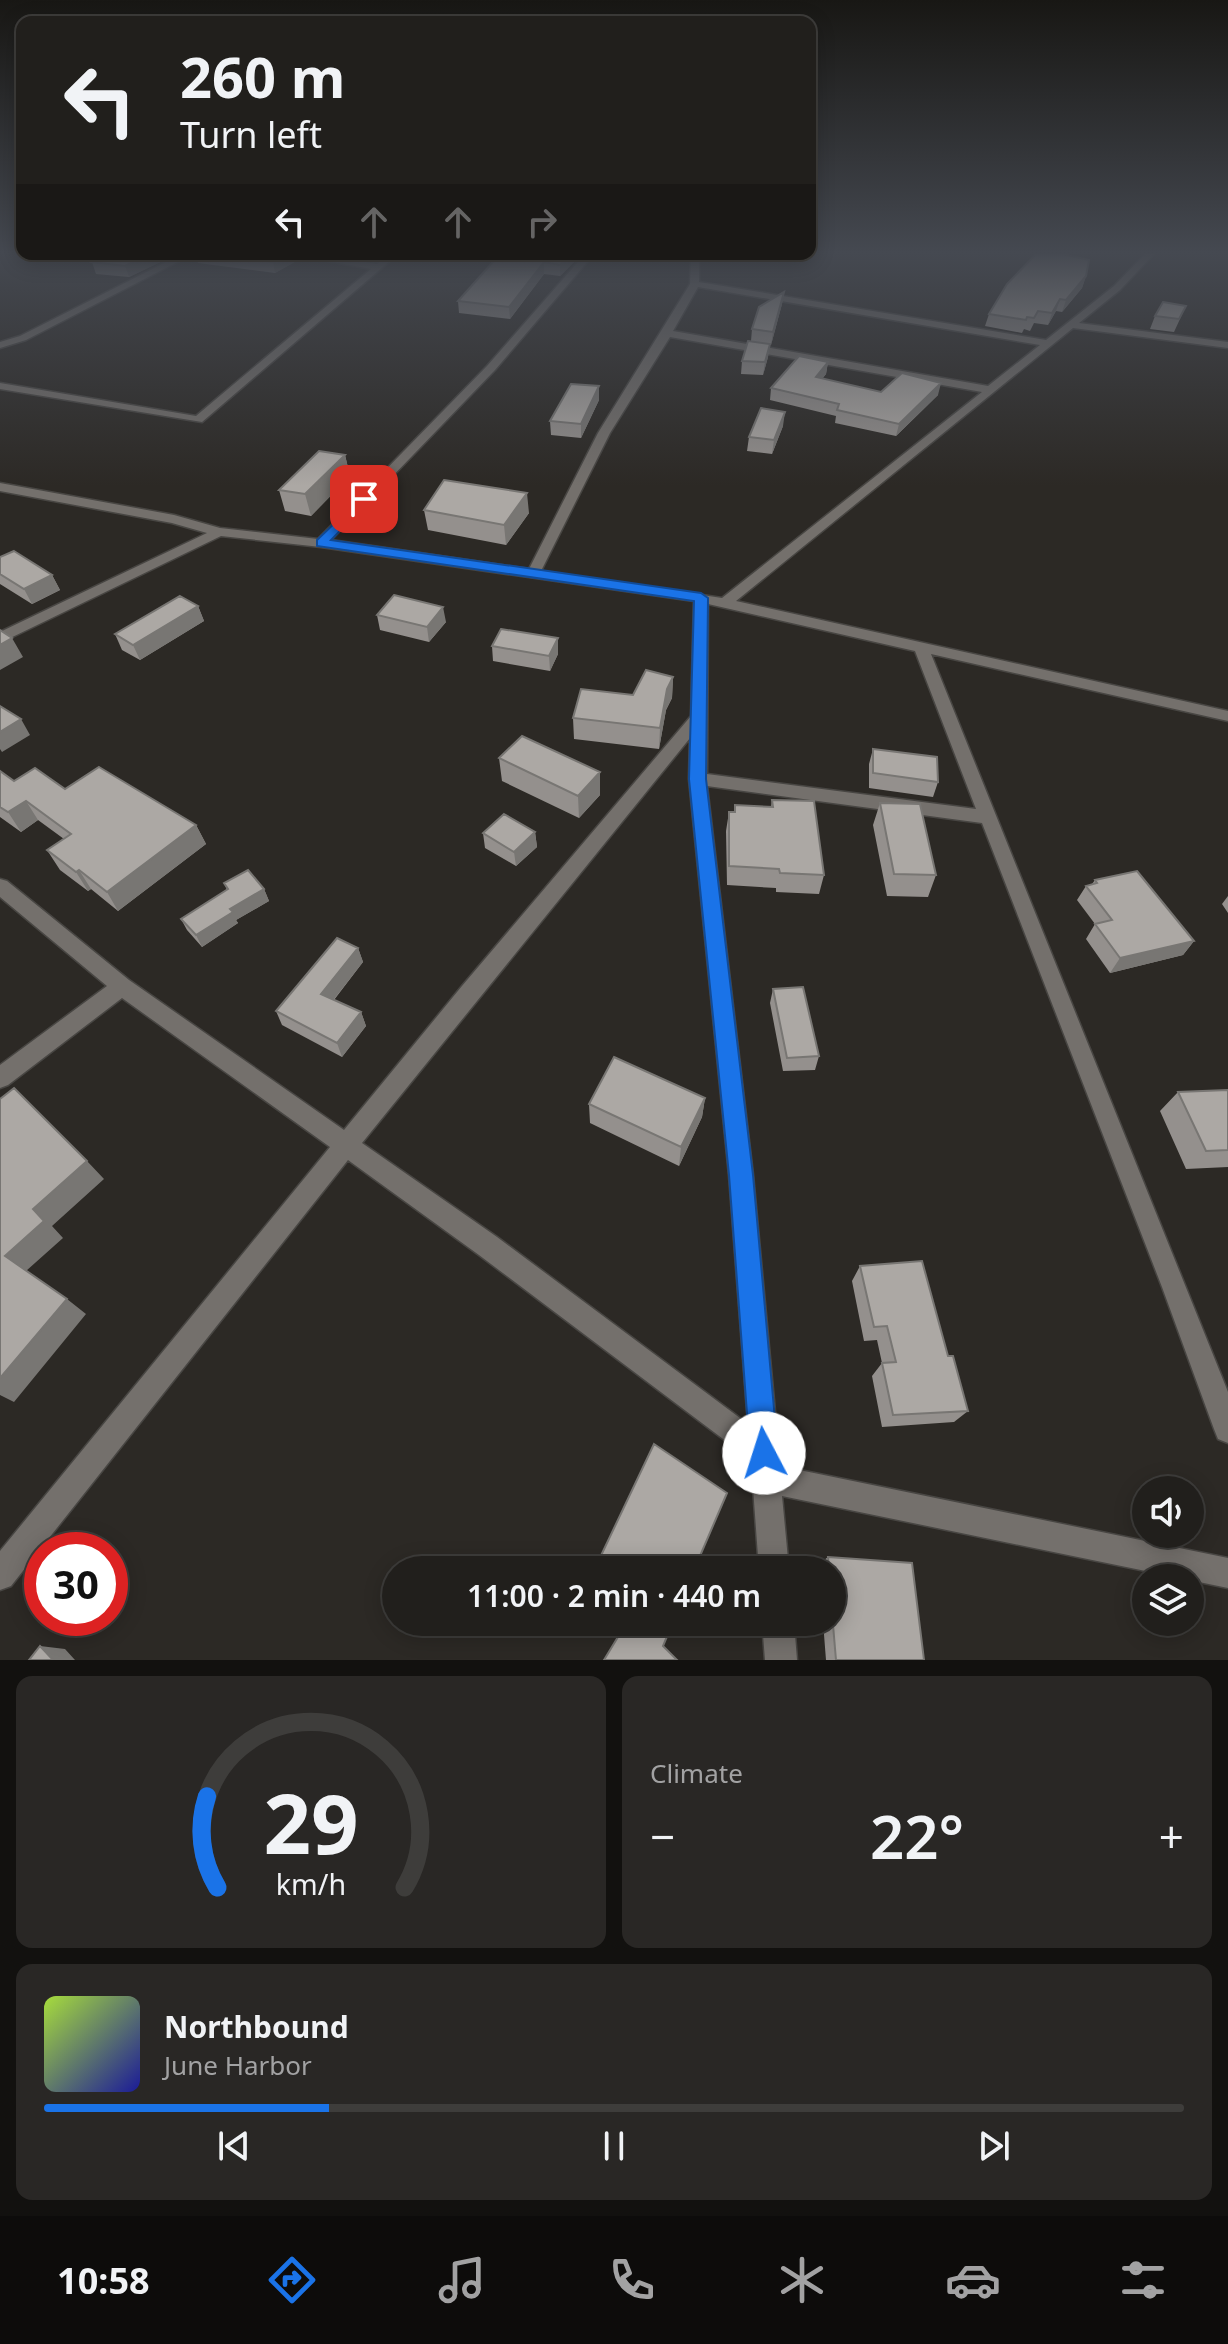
<!DOCTYPE html>
<meta charset="utf-8">
<style>
body{margin:0;font-family:"Noto Sans",sans-serif;background:#292725;color:#f1f3f6;height:100vh;display:flex;flex-direction:column;font-size:30px;white-space:nowrap}
*{box-sizing:border-box;margin:0}
p{font-size:26px;color:#a2a2a3}
.icon{flex:none;width:44px;height:44px;fill:none;stroke:currentColor;stroke-width:2;stroke-linecap:round;stroke-linejoin:round}
.map{position:relative;height:1660px;overflow:hidden}
.sheet{display:flex;flex-direction:column;gap:16px;padding:16px;background:#12110f;flex:1}
.sheet>*{flex:none}
.banner{position:absolute;left:16px;top:16px;width:800px;height:244px;border-radius:16px;box-shadow:0 4px 20px #0003,0 0 0 2px #3e3d3b;background:#211f1c;color:#f1f3f6;overflow:hidden}
.buttons{position:absolute;left:1132px;top:1476px;display:grid;gap:16px}
.buttons a{display:grid;place-items:center;width:72px;height:72px;border-radius:50%;background:#211f1c;box-shadow:0 4px 20px #0003,0 0 0 2px #3e3d3b;font-size:40px}
.speed{position:absolute;left:24px;top:1532px;display:flex;gap:16px;font-size:40px;font-weight:700;text-align:center}
.speed>*{display:grid;place-content:center;width:104px;height:104px;border-radius:50%;background:#211f1c;box-shadow:0 4px 20px #0003,0 0 0 2px #3e3d3b;line-height:1}
.speed .limit{border:12px solid #d22;background:#fff;color:#111}
.pin{position:absolute;display:grid;place-items:center;width:68px;height:68px;color:#fff;margin:-34px;border-radius:16px;box-shadow:0 4px 12px #0006}
.me{position:absolute;width:88px;margin:-44px;rotate:355deg;stroke-linejoin:round;filter:drop-shadow(0 0 6px #0008)}
.turn{display:flex;align-items:center;gap:28px;height:168px;padding:0 32px;font-size:36px}
.turn .icon{width:104px;height:104px;stroke-width:2.5}
.turn b{display:block;font-size:56px;line-height:68px}
.lanes{display:flex;align-items:center;height:76px;padding:0 32px;background:#0003;justify-content:center;gap:40px;direction:ltr}
.lanes .off{opacity:.35}
.big{font-size:60px;font-weight:600;line-height:1.1}
.sheet .card{flex:1;display:flex;flex-direction:column;justify-content:center;gap:12px;min-width:0;padding:0 28px;border-radius:16px;background:#292725}
.sheet .dial{align-items:center;gap:0}
.dial svg{height:208px;overflow:visible;fill:none;stroke:#3e3d3b;stroke-width:7;stroke-linecap:round;text-anchor:middle}
.dial text{fill:#f1f3f6;stroke:none}
.song{display:flex;align-items:center;gap:24px}
.cover{width:96px;height:96px;border-radius:12px;background:linear-gradient(135deg,hsl(80 70% 55%),hsl(240 70% 35%))}
.played{height:8px;border-radius:4px;background:linear-gradient(90deg,#1a73e8 25%,#3e3d3b 25%)}
.keys{display:flex;justify-content:space-around;direction:ltr}
.heat{display:flex;justify-content:space-between;align-items:center;font-size:44px;direction:ltr}
.sheet .tiles{flex:1;display:grid;gap:16px;grid-template-columns:1fr 1fr}
.card:last-child{grid-column:span 2}
.trip{position:absolute;left:382px;top:1556px;width:464px;height:80px;border-radius:40px;background:#211f1c;box-shadow:0 4px 20px #0003,0 0 0 2px #3e3d3b;font-weight:600;line-height:80px;text-align:center}
.tab-bar{display:flex;height:128px;justify-content:space-around;align-items:center;background:#0d0c0b;color:#a2a2a3}
.tab-bar .icon{width:56px;height:56px}
.tab-bar .active{color:#1a73e8}
.tab-bar b{font-size:36px;color:#f1f3f6}
.map>svg:first-child{display:block}
</style>
<div class="map">
<svg width="1228" height="1660" viewBox="0 0 1228 1660">
<rect width="100%" height="100%" fill="#2c2925"/>
<g fill="none" stroke-linecap="round" stroke-linejoin="round">
<defs>
<path id="street" d="M182,254H193L26,340L0,348V342L20,336Z
M291,254H311L377,264L389,254H398L202,422L0,389V383L196,416L371,269Z
M585,254H594L495,370L331,540L529,569L598,433L690,284L691,254H699V282L1046,340L1114,286L1145,254H1154L1120,290L1079,323L1228,342V348L1073,328L736,601L1228,711V721L931,654L1228,1392V1443L1218,1439L1214,1429L1162,1287L982,823L707,786L753,1175L780,1466L1228,1558V1588L782,1496L789,1570H759L751,1460L479,1255L348,1160L11,1586L0,1590V1551L330,1147L122,998L8,1085L0,1088V1065L107,986L0,897V879L7,881L129,980L344,1130L462,986L691,716L694,601L321,547L221,536L0,643V632L207,533L172,523L0,491V483L174,515L220,528L318,539L487,366ZM698,287L1040,345L988,386L673,331ZM670,337L982,392L722,598L541,571L610,433ZM708,604L915,651L976,809L707,774ZM690,738L689,779L729,1175L748,1424L497,1237L362,1143Z
M762,1622H794L797,1660H765Z"/>
</defs>
<!-- street casing -->
<use href="#street" stroke="#484643" stroke-width="3"/>
<!-- street -->
<use href="#street" fill="#74706c" fill-rule="evenodd"/>
</g>
<!-- wall -->
<path fill="#94908d" d="M99,254H177L129,277L96,274L92,262L103,256Z
M196,254H299L300,259L275,273L198,263Z
M500,254H582L560,276L544,274L510,319L459,313L458,301Z
M1064,255L1086,276L1082,288L1062,312L1056,311L1048,325L1034,323L1030,331L1024,329L1022,333L985,326L989,314Z
M784,292L782,304L771,345H769L768,357L763,375L741,374L742,361L751,341L752,329Z
M1186,306L1174,332L1150,329L1155,316Z
M828,362L826,374L822,379L881,392L938,395L896,436L835,423L836,416L770,400L771,388Z
M599,386V400L581,438L551,435L550,421Z
M783,426L772,454L747,451L749,437Z
M345,455L350,476L311,516L285,511L279,490Z
M424,510L529,513L506,545L428,530Z
M0,557L52,575L60,590L32,604L0,584Z
M198,606L204,621L140,660L122,650L115,634Z
M377,615L446,622L429,642L380,630Z
M558,638V654L550,671L493,661L492,646Z
M673,677L672,698L666,710L659,749L574,739L573,718L633,695Z
M873,749L938,782L933,797L869,788V764Z
M499,758L600,772V795L579,818L502,781Z
M0,771L14,781L65,789L196,825L206,844L118,911L91,889L88,891L60,870L47,850L64,839L38,820L21,832L0,817Z
M772,800L824,875L819,894L776,892V888L727,885L726,831L729,812H734L735,805L771,807Z
M880,803L936,875L928,897L887,896L873,825Z
M535,832L537,847L516,866L485,848L483,833Z
M1095,880L1194,941L1183,955L1110,973L1086,939L1095,924L1077,900L1086,886L1092,884Z
M224,883L264,889L269,901L236,920L238,923L202,947L187,930L181,919L227,890Z
M1228,896V913L1222,904Z
M358,948L363,962L334,1000L361,1012L366,1026L342,1057L282,1025L276,1011Z
M773,989L819,1056L815,1070L783,1071L770,1003Z
M1228,1090V1167L1186,1169L1160,1111L1178,1092Z
M705,1098L702,1117L679,1166L590,1123L589,1104Z
M860,1266L948,1356L968,1411L954,1422L882,1427L872,1376L882,1363L877,1340L864,1341L852,1281Z
M828,1557L924,1660H826L823,1622H832V1570H819V1564Z"/>
<!-- shaded-wall -->
<path fill="#787673" d="M149,254H177L129,277L125,266Z
M285,254H299L300,259L275,273L273,262Z
M570,254H582L560,276V265Z
M544,262V274L510,319L509,307Z
M1086,276L1082,288L1062,312L1066,300Z
M784,292L782,304L771,345L773,332Z
M1060,299L1056,311L1048,325L1052,313Z
M770,344L768,357L763,375L765,362Z
M828,362L826,374L814,389L816,377Z
M941,383L938,395L896,436L899,424Z
M599,386V400L581,438V424Z
M785,412L783,426L772,454L774,440Z
M345,455L350,476L311,516L305,494Z
M527,493L529,513L506,545L504,525Z
M52,575L60,590L32,604L24,589Z
M198,606L204,621L140,660L133,645Z
M443,607L446,622L429,642L427,627Z
M12,638L23,657L0,670V645Z
M558,638V654L550,671L549,656Z
M673,677L672,698L666,710L659,749L660,728L667,689Z
M21,719L30,735L2,752L0,749V732Z
M600,772V795L579,818L578,796Z
M26,801L38,820L21,832L8,812Z
M196,825L206,844L118,911L107,892Z
M535,832L537,847L516,866L514,852Z
M79,870L91,889L88,891L76,872Z
M264,889L269,901L236,920L238,923L202,947L196,935L230,909Z
M1194,941L1183,955L1110,973L1120,958Z
M358,948L363,962L327,1008L321,994Z
M361,1012L366,1026L342,1057L337,1043Z
M705,1098L702,1117L679,1166L681,1147Z
M87,1161L104,1179L52,1226L63,1238L26,1271L5,1256L33,1209Z
M67,1299L86,1314L14,1402L0,1395V1378Z
M40,1646L65,1649L75,1660H53Z"/>
<!-- building -->
<path fill="#aca8a4" stroke="#787673" stroke-width="2" d="M106,254H149L125,266L92,262Z
M217,254H285L273,262Z
M500,254H570L560,265L544,262L509,307L458,301Z
M1036,254H1062L1089,260L1086,276L1066,300L1060,299L1052,313L1038,311L1034,318L1027,317L1026,320L989,314L1007,284Z
M784,292L773,332L752,329L759,307Z
M1163,302L1186,306L1179,319L1155,316Z
M748,341L770,344L765,362L742,361Z
M799,356L828,362L816,377L881,392L902,373L941,383L899,424L837,410L839,404L771,388Z
M571,384L599,386L581,424L550,421Z
M761,408L785,412L774,440L749,437Z
M319,451L345,455L305,494L279,490Z
M444,480L527,493L504,525L424,510Z
M14,551L52,575L24,589L0,574V557Z
M394,595L443,607L427,627L377,615Z
M180,596L198,606L133,645L115,634Z
M501,629L558,638L549,656L492,646Z
M0,630L12,638L0,645Z
M646,670L673,677L667,689L660,728L573,718L581,689L633,695Z
M0,706L21,719L0,732Z
M522,736L600,772L578,796L499,758Z
M873,749L937,757L938,782L873,773Z
M99,767L196,825L107,892L79,870L76,872L47,850L71,834L26,801L8,812L0,807V771L14,781L35,768L65,789Z
M772,800L814,801L824,875L780,873L779,869L729,866V812H735V805L773,807Z
M880,803L920,804L936,875L894,874Z
M504,814L535,832L514,852L483,833Z
M248,870L264,889L230,909L233,912L196,935L181,919L228,889L224,883Z
M1137,871L1194,941L1120,958L1095,924L1112,920L1086,886L1097,883L1095,880Z
M337,938L358,948L321,994L361,1012L337,1043L276,1011Z
M803,987L819,1056L787,1058L773,989Z
M614,1057L705,1098L681,1147L589,1104Z
M14,1088L87,1161L33,1209L44,1221L5,1256L67,1299L0,1378V1099Z
M1228,1090V1150L1206,1151L1178,1092Z
M922,1261L948,1356H953L968,1411L893,1415L882,1363L896,1362L887,1326L874,1327L860,1266Z
M654,1444L727,1493L694,1570H605L597,1564Z
M828,1557L912,1563L924,1660H836L832,1613V1570H829Z
M627,1622H673L663,1646L677,1660H604Z
M40,1646L53,1660H29Z"/>
<!-- sky -->
<linearGradient id="sky" x2="0" y2="1"><stop stop-color="#181714"/><stop offset="0.52" stop-color="#454951"/><stop offset="1" stop-color="#454951" stop-opacity="0"/></linearGradient>
<rect width="1228" height="486" fill="url(#sky)"/>
<!-- route -->
<path fill="#1a73e8" stroke="#114b97" stroke-width="2" d="M364,495L368,497V502L331,540L701,593L708,598L706,779L753,1175L778,1453L774,1463L764,1467L754,1463L750,1453L729,1175L689,779L694,601L317,546V540Z"/>
</svg>
<div class="buttons">
<a><svg class="icon" aria-label="sound" viewBox="0 0 24 24"><path d="M4 9h4l5-4v14l-5-4H4zM17 9q2 3 0 6"/></svg></a>
<a><svg class="icon" aria-label="layers" viewBox="0 0 24 24"><path d="M12 4l9 5-9 5-9-5zM3 14l9 5 9-5"/></svg></a>
</div>
<div class="speed"><div class="limit">30</div></div>
<div class="pin" style="left:364px;top:499px;background:#d93025"><svg class="icon" aria-label="arrive" viewBox="0 0 24 24"><path d="M6 21V4h12l-3 4 3 4H6"/></svg></div>
<svg class="me" style="left:764px;top:1453px" viewBox="-20 -20 40 40"><circle r="19" fill="#fff"/><path d="M0-13L10 11 0 6-10 11z" fill="#1a73e8"/></svg>
<div class="trip">11:00 · 2 min · 440 m</div>
<div class="banner">
<div class="turn"><svg class="icon" aria-label="left" viewBox="0 0 24 24"><path d="M17 20v-9H6M10 6l-5 5 5 5"/></svg><div><b>260 m</b>Turn left</div></div>
<div class="lanes"><svg class="icon" aria-label="left" viewBox="0 0 24 24"><path d="M17 20v-9H6M10 6l-5 5 5 5"/></svg><svg class="icon off" aria-label="ahead" viewBox="0 0 24 24"><path d="M12 20V5M6 11l6-6 6 6"/></svg><svg class="icon off" aria-label="ahead" viewBox="0 0 24 24"><path d="M12 20V5M6 11l6-6 6 6"/></svg><svg class="icon off" aria-label="right" viewBox="0 0 24 24"><path d="M7 20v-9h11M14 6l5 5-5 5"/></svg></div>
</div>
</div>
<section class="sheet">
<div class="tiles">
<div class="card dial"><svg viewBox="0 0 100 80">
<path d="M14 69A42 42 0 1 1 86 69"/>
<path d="M14 69A42 42 0 0 1 10 34" stroke="#1a73e8"/>
<text x="50" y="56" font-size="32" font-weight="700">29</text>
<text x="50" y="72" font-size="11">km/h</text>
</svg></div>
<div class="card"><p>Climate</p>
<div class="heat"><a>−</a><b class="big">22°</b><a>+</a></div>
</div>
<div class="card">
<div class="song"><i class="cover"></i><div><b>Northbound</b><p>June Harbor</p></div></div>
<div class="played"></div>
<div class="keys"><svg class="icon" aria-label="previous" viewBox="0 0 24 24"><path d="M18 5L8 12l10 7zM5 5v14"/></svg><svg class="icon" aria-label="pause" viewBox="0 0 24 24"><path d="M8 5v14M16 5v14"/></svg><svg class="icon" aria-label="next" viewBox="0 0 24 24"><path d="M6 5l10 7-10 7zM19 5v14"/></svg></div>
</div>
</div>
</section>
<nav class="tab-bar">
<b>10:58</b>
<svg class="icon active" aria-label="directions" viewBox="0 0 24 24"><path d="M12 3l9 9-9 9-9-9zM9 14v-3h6M13 9l2 2-2 2"/></svg>
<svg class="icon" aria-label="music" viewBox="0 0 24 24"><path d="M9 18V5l10-2v13"/><circle cx="6" cy="18" r="3"/><circle cx="16" cy="16" r="3"/></svg>
<svg class="icon" aria-label="phone" viewBox="0 0 24 24"><path d="M5 4h4l2 5-3 2q2 4 5 5l2-3 5 2v4C11 20 4 13 5 4z"/></svg>
<svg class="icon" aria-label="climate" viewBox="0 0 24 24"><path d="M12 3v18M4 7l16 10M4 17L20 7"/></svg>
<svg class="icon" aria-label="car" viewBox="0 0 24 24"><path d="M5 17H2v-5l4-1 3-4h7l3 4 3 1v5h-3M9 17h6M6 11h13"/><circle cx="7" cy="17" r="2"/><circle cx="17" cy="17" r="2"/></svg>
<svg class="icon" aria-label="filters" viewBox="0 0 24 24"><path d="M4 7h16M4 17h16"/><circle cx="9" cy="7" r="2"/><circle cx="15" cy="17" r="2"/></svg>
</nav>
